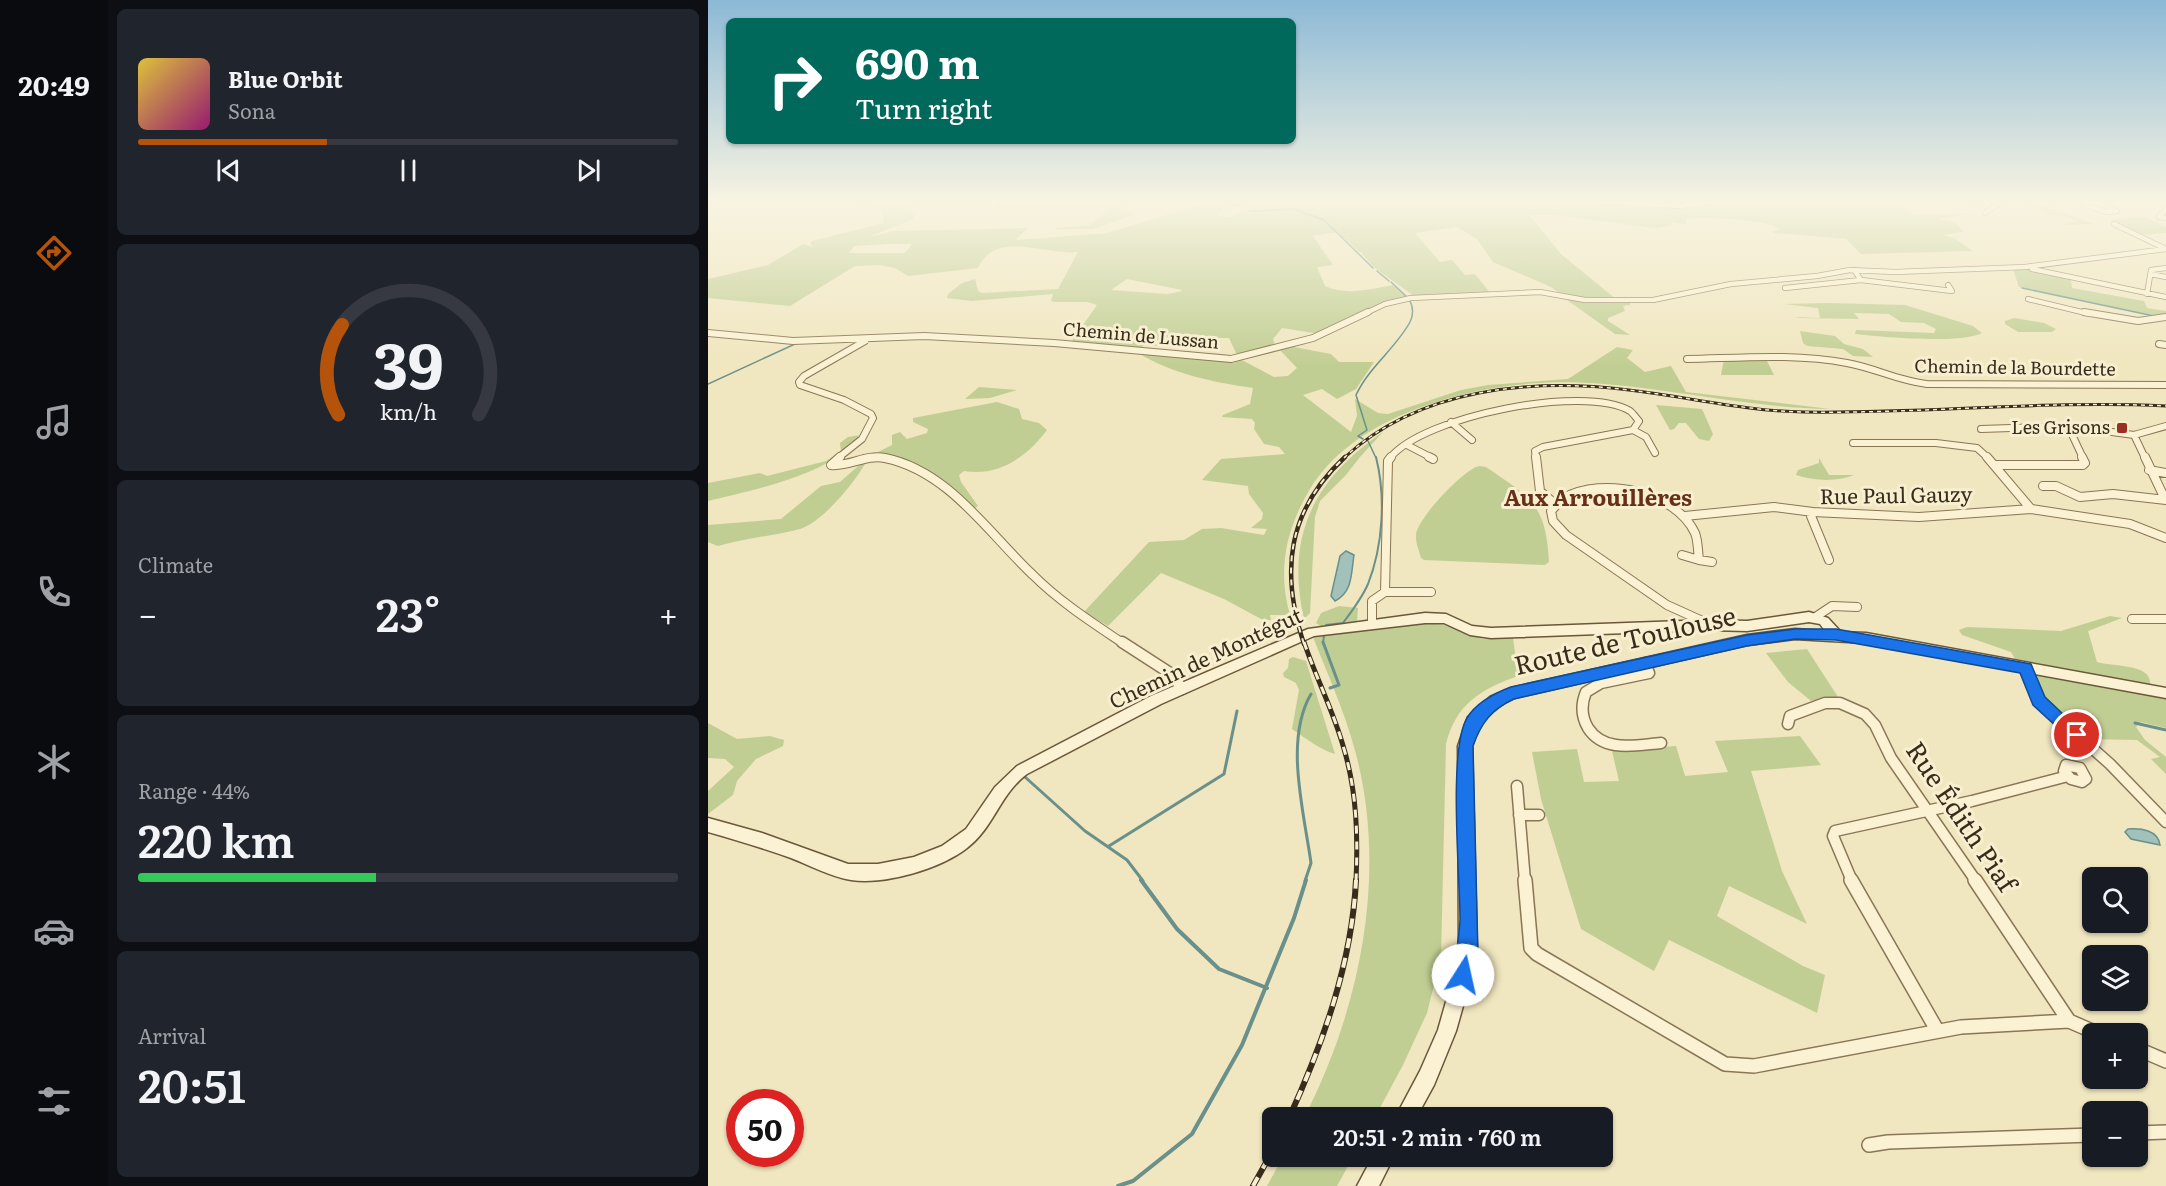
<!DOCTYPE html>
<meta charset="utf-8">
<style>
body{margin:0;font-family:Literata,serif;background:#20242c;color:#f1f3f6;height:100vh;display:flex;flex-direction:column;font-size:22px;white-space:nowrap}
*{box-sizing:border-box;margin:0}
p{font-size:20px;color:#9ea1a6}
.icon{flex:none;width:33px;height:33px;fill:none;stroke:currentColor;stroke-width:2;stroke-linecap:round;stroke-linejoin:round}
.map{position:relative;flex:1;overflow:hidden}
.drawer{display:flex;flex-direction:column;gap:9px;padding:9px;background:#0d0f14;width:600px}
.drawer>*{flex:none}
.top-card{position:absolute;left:18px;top:18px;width:570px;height:126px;border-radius:9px;box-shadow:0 2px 4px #0004;background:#00695c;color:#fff;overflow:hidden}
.controls{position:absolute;left:1374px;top:867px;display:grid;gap:12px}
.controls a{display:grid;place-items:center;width:66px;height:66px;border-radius:9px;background:#171b24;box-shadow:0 2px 4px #0004;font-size:30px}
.speed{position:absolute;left:18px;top:1089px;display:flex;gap:12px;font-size:30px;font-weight:700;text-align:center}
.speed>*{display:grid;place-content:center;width:78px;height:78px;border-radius:50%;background:#171b24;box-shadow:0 2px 4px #0004;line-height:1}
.speed .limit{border:9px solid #d22;background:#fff;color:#111}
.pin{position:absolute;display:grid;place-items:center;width:51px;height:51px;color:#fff;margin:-26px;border:3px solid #fff;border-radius:50%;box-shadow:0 2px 6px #0007}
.me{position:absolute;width:66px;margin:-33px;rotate:10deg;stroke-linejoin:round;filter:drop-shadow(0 0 4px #0008)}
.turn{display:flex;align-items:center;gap:21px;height:126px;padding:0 30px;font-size:27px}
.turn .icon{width:78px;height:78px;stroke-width:2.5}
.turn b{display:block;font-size:42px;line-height:51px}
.big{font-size:45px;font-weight:600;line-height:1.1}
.drawer .card{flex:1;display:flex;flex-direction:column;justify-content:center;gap:9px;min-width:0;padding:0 21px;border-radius:9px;background:#20242c}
.drawer .dial{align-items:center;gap:0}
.dial svg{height:156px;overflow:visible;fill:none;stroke:#363941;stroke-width:7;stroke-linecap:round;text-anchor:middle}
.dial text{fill:#f1f3f6;stroke:none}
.song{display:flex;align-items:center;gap:18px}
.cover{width:72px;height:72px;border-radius:9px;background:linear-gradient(135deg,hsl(50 70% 55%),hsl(320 70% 35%))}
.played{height:6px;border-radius:3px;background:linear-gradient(90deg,#b45309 35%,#363941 35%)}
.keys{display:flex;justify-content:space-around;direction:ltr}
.heat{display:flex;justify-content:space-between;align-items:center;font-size:33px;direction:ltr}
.charge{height:9px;border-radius:4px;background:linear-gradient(90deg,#34c759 44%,#363941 0)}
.trip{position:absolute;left:554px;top:1107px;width:351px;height:60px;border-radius:9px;background:#171b24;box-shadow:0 2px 4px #0004;font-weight:600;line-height:60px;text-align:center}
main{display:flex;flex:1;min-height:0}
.menu{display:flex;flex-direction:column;width:108px;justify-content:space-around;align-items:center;background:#090b0e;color:#9ea1a6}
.menu .icon{width:42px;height:42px}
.menu .current{color:#b45309}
.menu b{font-size:27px;color:#f1f3f6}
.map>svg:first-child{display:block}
</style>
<main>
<nav class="menu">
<b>20:49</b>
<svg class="icon current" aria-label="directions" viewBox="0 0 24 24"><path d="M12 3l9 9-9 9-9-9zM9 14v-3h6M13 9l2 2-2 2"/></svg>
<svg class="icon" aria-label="music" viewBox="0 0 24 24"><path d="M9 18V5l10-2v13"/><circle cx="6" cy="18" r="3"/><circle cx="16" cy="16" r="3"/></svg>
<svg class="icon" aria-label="phone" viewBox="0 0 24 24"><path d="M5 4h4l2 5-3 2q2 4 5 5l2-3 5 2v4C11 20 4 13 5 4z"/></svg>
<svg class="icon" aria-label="climate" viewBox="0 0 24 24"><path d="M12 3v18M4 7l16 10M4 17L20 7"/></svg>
<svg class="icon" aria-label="car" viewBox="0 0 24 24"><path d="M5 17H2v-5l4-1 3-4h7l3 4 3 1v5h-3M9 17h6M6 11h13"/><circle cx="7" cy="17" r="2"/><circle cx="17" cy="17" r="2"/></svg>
<svg class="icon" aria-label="filters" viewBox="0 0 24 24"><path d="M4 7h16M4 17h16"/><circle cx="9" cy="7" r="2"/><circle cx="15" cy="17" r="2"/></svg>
</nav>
<section class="drawer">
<div class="card">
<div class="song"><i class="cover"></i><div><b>Blue Orbit</b><p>Sona</p></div></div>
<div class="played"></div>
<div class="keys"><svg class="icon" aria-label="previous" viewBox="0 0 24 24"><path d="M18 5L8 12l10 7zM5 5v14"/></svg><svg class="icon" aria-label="pause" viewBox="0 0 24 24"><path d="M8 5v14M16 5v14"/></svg><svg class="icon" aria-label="next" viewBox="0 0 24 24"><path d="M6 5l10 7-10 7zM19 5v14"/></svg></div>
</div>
<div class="card dial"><svg viewBox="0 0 100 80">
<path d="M14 69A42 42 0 1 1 86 69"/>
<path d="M14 69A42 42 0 0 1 16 23" stroke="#b45309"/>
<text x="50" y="56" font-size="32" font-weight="700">39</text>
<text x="50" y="72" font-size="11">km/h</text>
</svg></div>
<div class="card"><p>Climate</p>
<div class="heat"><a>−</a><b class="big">23°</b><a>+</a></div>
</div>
<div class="card"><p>Range · 44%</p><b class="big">220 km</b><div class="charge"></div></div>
<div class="card"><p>Arrival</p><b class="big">20:51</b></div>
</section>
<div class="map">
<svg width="1458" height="1186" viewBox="0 0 1458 1186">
<rect width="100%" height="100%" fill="#f0e6bf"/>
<!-- green -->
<path fill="#c1ce93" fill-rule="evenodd" d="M152,200H206L203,211L207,217L205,219L161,237L185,231L320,228L308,239L310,240L399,233L488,206L497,200H548L542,208L520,203L509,215C525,219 524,217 535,210H582L545,209L551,200H1187L1205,215L1272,213L1229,219L1247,223L1255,231L1254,232L1235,235L1246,238L1265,251L1153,254L1138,239L1066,233L1064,232L1072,229C1059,219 994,216 978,219L979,225L964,222L962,226L947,228L846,215H821L853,254L909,300C889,299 859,302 843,287L785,262L769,239L749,227L707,233L732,262L744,260L757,275L767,274L783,294L706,296L667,268L654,254V252H651L617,220L589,209L615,220L630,232L605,236L625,265L609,267L617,286C638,296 663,289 685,285L698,297L612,334L574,328L565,339L567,346L534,356L528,353L521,338H492L476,347L436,345L433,349L363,342L389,305L380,302H346L343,301L345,294L264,301L239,298L240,294L254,283L267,279L270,291L274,293L350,289L370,252C337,256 287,229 270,268L200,276L187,268L172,265L147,266L82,306L0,298V279L60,265L95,244L105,247L102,244L104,241L176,223L175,209L153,204ZM181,244H204L197,253H141L146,246ZM419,279L474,290V291L460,294L403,290Z
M211,200H413L414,209L429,214L385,229H342L382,225L400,210L398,207C360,207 325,208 287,210L289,203L208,207Z
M1308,200H1324L1385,224L1355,225L1369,221L1356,216L1338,215L1341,214Z
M1435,216L1458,227V233L1432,235L1402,220Z
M1305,269H1318L1363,280L1364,288L1436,301L1439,308L1458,311V314L1454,317L1311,287Z
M856,298L892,303H922V305L915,306L917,311L900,318V321L922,335L907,334Z
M1119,303L1197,305L1265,326L1274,333C1254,344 1173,337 1147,334L1148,330L1226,333L1228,329L1216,323L1193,322L1181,314L1146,313L1151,319L1092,318L1087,317L1112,318L1110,308L1076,304Z
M1306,318L1336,323L1348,329L1344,332H1310L1297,324V321Z
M1092,331L1127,336L1136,344L1155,349L1165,357L1145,356L1135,349L1099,346L1095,343Z
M581,346L623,354L631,362H666L648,389L629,399L614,389L595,395L643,432L649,416L647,399L670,413L680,414L753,390L780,385L860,379L909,347L925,350L919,358L937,372L963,366L978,392L1122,409C1045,408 972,390 896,384C829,378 759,387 696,414C659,430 623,454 602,489C578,529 569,570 582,615H562L563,620H555L516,599L453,573L400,626L376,612L441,542L476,540L494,529L513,528L556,535L559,529L543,528L554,519L555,513L541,494L540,486L494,480L513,459L577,454L571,447L556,444L546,429L547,423L544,419L514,417L515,415L542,404L545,388C504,382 465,374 430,353L508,361L532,359L566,377L580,376L589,368L570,348Z
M1016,359H1058L1066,375H1013Z
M271,387L309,390L282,398L257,399Z
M289,402L311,409L314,419L331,423L339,430C319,457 290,477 256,471L251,475L253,482L270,506L267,508L206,464L170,452L184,445V435L192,432L199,439L219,433L220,429L205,422V418Z
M948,405L994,409L1005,434L1001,441L991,439L978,423H971L966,429L962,430Z
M675,432L652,457L638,475L612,501L607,517L602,613L596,619C577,536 606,479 675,432Z
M153,435C129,473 42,491 0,501V483L52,473L59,476L118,461L133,451L132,443L140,437Z
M1111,458L1121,475H1146C1129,482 1105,481 1088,475L1090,470L1111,463Z
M157,460H159C149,480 115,522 92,529C66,536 37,538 10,546L0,542V525L73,519L113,486L132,482Z
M771,466L778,467C823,498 838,504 841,562L837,565L716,560L713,558C711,551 707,541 708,534C711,517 755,470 771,466Z
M631,606L650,608L649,622L614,627L608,623L613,613Z
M1402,616L1414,618L1380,631L1389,662C1404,667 1445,663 1442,685L1307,659L1303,652L1254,635L1251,630L1259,627L1353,631Z
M718,623L738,625L775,639L805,638L810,676C773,689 748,704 738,744L733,957L719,1013L695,1065L667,1117L596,1118C653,1007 681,870 646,747C636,710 619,673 605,637Z
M1099,649L1130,697L1103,701L1080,682L1058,653Z
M585,657L598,661L627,754C613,750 597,738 584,729L591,690L588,683L576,677L575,673L580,668L581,659Z
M1321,674L1458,699V728L1433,722L1428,727L1437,740L1458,757V774L1443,759L1452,757L1429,740L1376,739L1339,705Z
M0,723L29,739L62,736L76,740L75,746L48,759L29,781L25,795L0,814V791L26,767L17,759L0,758Z
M1092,736L1113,765L1043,771L1074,871L1099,924L1021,886L1009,916L1095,966L1117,975L1109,1013L961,940L946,971L873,929L833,799L824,752L869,749L876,782L911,781L904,751L968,746L977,776L1020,772L1007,741Z
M575,1157V1156L645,1157L629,1186H559Z"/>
<!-- water -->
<path fill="#a2c1bb" stroke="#69908a" stroke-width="1.5" d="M638,551L646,555C643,573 645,592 627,601L623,596L632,556Z
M1420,829C1433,828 1450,830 1452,845L1423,839L1417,832Z"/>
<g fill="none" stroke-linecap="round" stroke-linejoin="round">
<!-- stream-far3 -->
<path stroke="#69908a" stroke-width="1.5" d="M510,200L531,206
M543,211L585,209L616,220L665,268
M669,271L681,281
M683,282L699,297
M1314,288L1446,316
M0,384L87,344
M655,439L650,436L659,430L648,395C661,367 688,348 702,322C706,314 705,306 701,299
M660,441L668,458"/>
<!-- stream-far2 -->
<path stroke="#69908a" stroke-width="2" d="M618,625L635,623C644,611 654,598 660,584C675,546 678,497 668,457
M615,644L616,635"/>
<!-- stream-far1 -->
<path stroke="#69908a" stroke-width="3" d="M615,642L631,685L622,688
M1427,723L1458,730
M317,777L377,831L419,860L435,881
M401,846L516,774L529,711
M597,881L603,863C596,812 576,740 603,694"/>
<!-- stream -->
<path stroke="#69908a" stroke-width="4" d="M433,880L469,929L511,969L559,988
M410,1186L425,1181L484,1134L534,1045L586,918L598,880"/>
<defs>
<path id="street-far4" d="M864,200L972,206L1016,200
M1259,200L1293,202
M1387,202L1409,211L1398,212L1375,204L1393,200
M1458,209L1451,217L1458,218
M1277,213L1294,201
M1406,224L1458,249
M1324,269L1458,297
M1146,270L1153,280L1244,291L1240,285
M1442,274L1458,277
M1077,288L1153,280
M1439,294L1443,270L1458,268
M1320,299L1382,314
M656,314L677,304L703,298L832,292L877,300H945L1023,284L1109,276L1142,270L1187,272L1317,267L1458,249"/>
<path id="street-far3" d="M1376,312L1430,321L1458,317
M0,333L85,341L216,336L346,343L523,359L605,338L660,312
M1451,344L1458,345
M979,359C1032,358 1087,353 1139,363C1167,368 1191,381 1219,384L1458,385
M743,422L764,440
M1273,429L1360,426
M925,430L938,437L947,453
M1426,435L1437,458
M1426,435L1458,426
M1145,443H1228L1269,448L1280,458
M699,445L724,458
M130,458L154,439L165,418L163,414L136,400L92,385L91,382L96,376L157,341
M157,458H177
M682,458C715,416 877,384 922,411C925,413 928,418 931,421L925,430L835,447L827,451L828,458
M1375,458L1360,426L1426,435"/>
<path id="street-far2" d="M132,457L123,465C141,467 158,454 177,458C241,471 281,534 325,575C352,602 385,623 416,644
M721,457L725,459
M828,457L832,491L847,504
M1279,457L1323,509L1422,524L1458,538
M1437,457L1457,499
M1289,465H1375L1377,463L1374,457
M1441,470L1458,473
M1335,486H1348L1372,497L1405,494L1458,500
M977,516L1066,507L1105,512
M974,555L991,560
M1121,560L1103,516L1105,512L1211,517L1323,509
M677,592H723
M1106,618L1124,606L1149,607
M1424,619H1458
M664,624V601L677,592L680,461L683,457
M1001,624L959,605L858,535L845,521L843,511C847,507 851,501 856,498C895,476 967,491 987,533C990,540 990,552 991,560L1004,562"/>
<path id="street-far1" d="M414,642L465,675L474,689
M937,663L941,673L893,683L878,692C873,704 873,716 880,728C896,753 928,745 953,743
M1318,668L1331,701L1402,764L1458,822
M1080,724L1082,716L1117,703H1132L1157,714L1167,725L1183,758L1268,881
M1358,765L1372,768L1378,779L1374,782L1363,779L1356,771Z
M809,786L817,881
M811,815H831
M1144,881L1125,836L1127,831L1264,801L1360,776"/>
<path id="street" d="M817,880L823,948L829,954L1017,1064L1046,1066L1253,1027L1361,1021L1391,1034
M1143,880L1229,1030
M1267,880L1361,1021
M1430,1049L1458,1061
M1430,1133L1458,1132
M1161,1145L1180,1142L1384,1135"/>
<path id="secondary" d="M1101,612L1120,618L1133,632L1158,633L1458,688V698L1158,643L1087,639L1039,645L806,698C780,711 773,719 764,746L769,956L748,1031L726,1085L708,1118H687L712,1071L730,1030L751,956L750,746L760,717L782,697L803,688L1039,635L1087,629L1117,631L1112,624L1101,622L1039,631L1002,630L783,638L762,635L736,623H717L606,636L453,704L319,774C292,794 285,829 259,848C232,869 177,885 143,880C123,877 101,865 83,858C55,848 28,840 0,832V818L54,833L140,864H170L206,857L234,846L258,829L287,787L309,766L443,696L600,629L717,613L738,614L764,626L783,628L1002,620L1039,621Z
M665,1156H686L671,1186H649Z"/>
</defs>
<!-- street-far4 casing -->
<use href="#street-far4" stroke="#897657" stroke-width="6"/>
<!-- street-far3 casing -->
<use href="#street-far3" stroke="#897657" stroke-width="8"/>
<!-- street-far2 casing -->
<use href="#street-far2" stroke="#897657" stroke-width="10"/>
<!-- street-far1 casing -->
<use href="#street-far1" stroke="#897657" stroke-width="13"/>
<!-- street casing -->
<use href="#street" stroke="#897657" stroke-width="16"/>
<!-- secondary casing -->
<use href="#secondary" stroke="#6b573a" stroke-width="3"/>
<!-- street-far4 -->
<use href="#street-far4" stroke="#faf2d3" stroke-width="4.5"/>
<!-- street-far3 -->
<use href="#street-far3" stroke="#faf2d3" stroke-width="6"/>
<!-- street-far2 -->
<use href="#street-far2" stroke="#faf2d3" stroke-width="8"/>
<!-- street-far1 -->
<use href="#street-far1" stroke="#faf2d3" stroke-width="10"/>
<!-- street -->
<use href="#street" stroke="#faf2d3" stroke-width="13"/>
<!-- secondary -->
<use href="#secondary" fill="#faf2d3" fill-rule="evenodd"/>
<defs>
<path id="rail-far3" d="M636,458C711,388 823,378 921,390C980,397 1037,411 1096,412C1217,414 1337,400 1458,406"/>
<path id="rail-far2" d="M596,644C572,571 579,511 637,457"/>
<path id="rail-far1" d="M596,642C608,678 626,712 636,749C649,793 650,837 648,881"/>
<path id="rail" d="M581,1118C615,1043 644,963 648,880
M545,1186L564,1152"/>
</defs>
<!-- rail-far3 casing -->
<use href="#rail-far3" stroke="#382c1c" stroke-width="3"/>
<!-- rail-far2 casing -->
<use href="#rail-far2" stroke="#382c1c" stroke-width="4.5"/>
<!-- rail-far1 casing -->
<use href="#rail-far1" stroke="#382c1c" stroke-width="5"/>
<!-- rail casing -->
<use href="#rail" stroke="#382c1c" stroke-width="6"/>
<!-- rail-far3 -->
<use href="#rail-far3" stroke="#f7efcf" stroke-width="1.5" stroke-dasharray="4" stroke-linecap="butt"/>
<!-- rail-far2 -->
<use href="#rail-far2" stroke="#f7efcf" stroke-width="2" stroke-dasharray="6" stroke-linecap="butt"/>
<!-- rail-far1 -->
<use href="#rail-far1" stroke="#f7efcf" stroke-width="3" stroke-dasharray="8" stroke-linecap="butt"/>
<!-- rail -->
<use href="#rail" stroke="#f7efcf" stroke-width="4" stroke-dasharray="10" stroke-linecap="butt"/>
</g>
<!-- sky -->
<linearGradient id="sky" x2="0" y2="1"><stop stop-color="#8cb9d6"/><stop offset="0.55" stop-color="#f8f4e2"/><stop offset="1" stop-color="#f8f4e2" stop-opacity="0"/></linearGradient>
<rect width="1458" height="366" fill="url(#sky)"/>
<!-- route -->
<path fill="#1a73e8" stroke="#114b97" stroke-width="1.5" d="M1087,629H1128L1323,664L1337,697L1377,735L1374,740H1363L1325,705L1312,673L1128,640L1087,639L1039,646L806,699C784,709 773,723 765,746L770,956L763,982L755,985L748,982C744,973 752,934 752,919C752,876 740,750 759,718C768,703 787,693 803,687L1039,635Z"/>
<!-- markers -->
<rect fill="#9b2f24" stroke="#f7efcf" stroke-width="2" x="1408" y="422" width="12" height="12" rx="3"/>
<g text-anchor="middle" stroke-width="6" stroke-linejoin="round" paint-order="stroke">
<!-- far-street labels -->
<g font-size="18" fill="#382c1c" stroke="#f7efcf">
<text transform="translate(433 336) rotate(5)" y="6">Chemin de Lussan</text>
<text transform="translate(1307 368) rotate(1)" y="6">Chemin de la Bourdette</text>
</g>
<!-- far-poi labels -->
<g font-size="18" fill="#382c1c" stroke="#f7efcf" text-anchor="end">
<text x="1402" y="434">Les Grisons</text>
</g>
<!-- street labels -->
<g font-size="21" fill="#382c1c" stroke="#f7efcf">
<text transform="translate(1188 496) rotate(-1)" y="7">Rue Paul Gauzy</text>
<text transform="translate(498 659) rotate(-25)" y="7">Chemin de Montégut</text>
</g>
<!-- neighbourhood labels -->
<g font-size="22" font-weight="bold" fill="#673119" stroke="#f7efcf">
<text x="890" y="506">Aux Arrouillères</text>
</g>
<!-- near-street labels -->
<g font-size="26" fill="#382c1c" stroke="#f7efcf">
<text transform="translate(917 641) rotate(-13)" y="9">Route de Toulouse</text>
<text transform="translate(1253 817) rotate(56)" y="9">Rue Édith Piaf</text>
</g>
</g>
</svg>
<div class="controls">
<a><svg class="icon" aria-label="search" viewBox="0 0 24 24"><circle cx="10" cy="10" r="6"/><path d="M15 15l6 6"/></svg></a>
<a><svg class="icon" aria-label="layers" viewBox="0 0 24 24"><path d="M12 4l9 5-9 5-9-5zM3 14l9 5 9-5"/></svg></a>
<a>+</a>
<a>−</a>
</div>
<div class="speed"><div class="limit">50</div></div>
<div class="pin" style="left:1369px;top:735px;background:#d93025"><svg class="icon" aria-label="arrive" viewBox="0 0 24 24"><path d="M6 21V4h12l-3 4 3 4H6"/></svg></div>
<svg class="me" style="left:755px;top:975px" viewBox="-20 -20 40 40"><circle r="19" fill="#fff"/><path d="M0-13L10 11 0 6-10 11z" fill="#1a73e8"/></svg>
<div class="trip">20:51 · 2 min · 760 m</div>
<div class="top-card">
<div class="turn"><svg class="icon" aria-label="right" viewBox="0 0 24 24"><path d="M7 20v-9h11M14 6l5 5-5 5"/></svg><div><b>690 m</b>Turn right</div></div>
</div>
</div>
</main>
